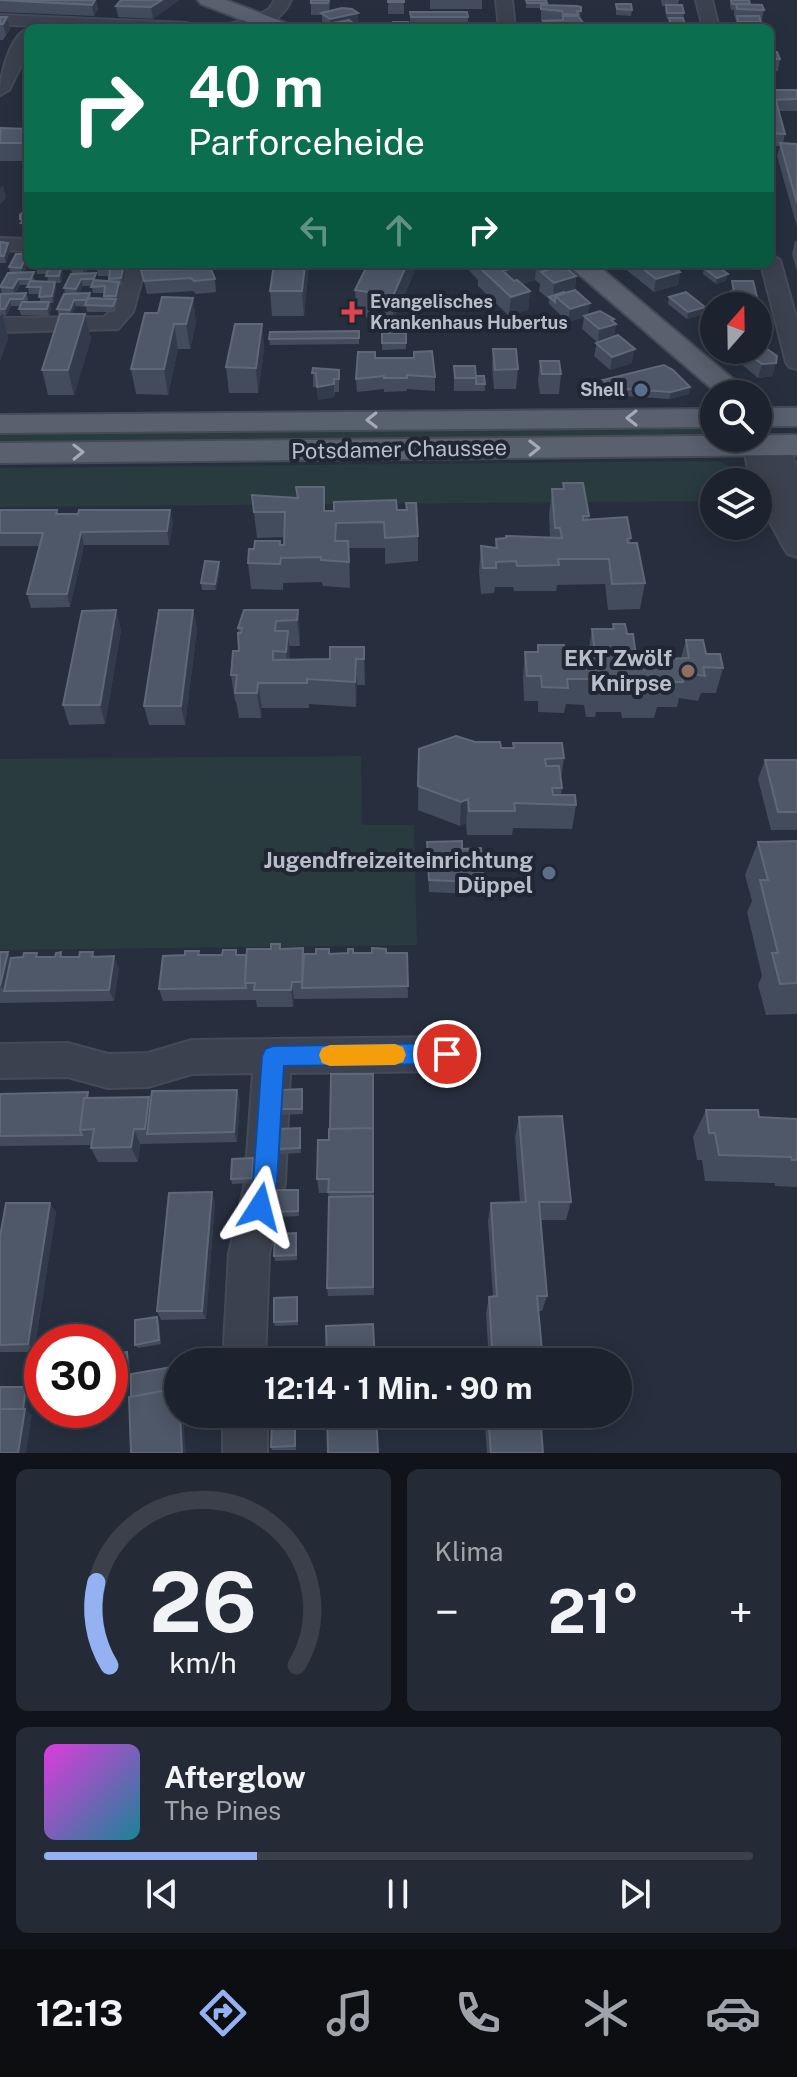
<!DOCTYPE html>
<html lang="de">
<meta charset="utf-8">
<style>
body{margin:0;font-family:"Public Sans",sans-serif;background:#252b36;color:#f1f3f6;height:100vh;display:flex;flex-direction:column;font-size:30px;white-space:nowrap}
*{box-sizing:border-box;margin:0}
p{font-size:26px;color:#a0a4aa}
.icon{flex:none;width:44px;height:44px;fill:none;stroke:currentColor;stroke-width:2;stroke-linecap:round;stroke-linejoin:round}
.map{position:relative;height:1453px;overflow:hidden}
.drawer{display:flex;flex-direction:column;gap:16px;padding:16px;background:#101319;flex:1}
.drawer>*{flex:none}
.hud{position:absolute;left:24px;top:24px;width:750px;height:244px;border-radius:12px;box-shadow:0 4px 20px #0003,0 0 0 2px #3b404a;background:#0b6e4f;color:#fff;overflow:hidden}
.needle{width:52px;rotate:20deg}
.tools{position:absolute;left:700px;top:292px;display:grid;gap:16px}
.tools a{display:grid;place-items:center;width:72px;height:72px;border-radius:50%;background:#1d232e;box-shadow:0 4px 20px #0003,0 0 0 2px #3b404a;font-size:40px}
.speed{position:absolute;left:24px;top:1324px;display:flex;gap:16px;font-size:40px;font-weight:700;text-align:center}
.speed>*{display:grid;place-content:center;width:104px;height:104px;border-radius:50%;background:#1d232e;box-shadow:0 4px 20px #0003,0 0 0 2px #3b404a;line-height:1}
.speed .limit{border:12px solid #d22;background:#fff;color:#111}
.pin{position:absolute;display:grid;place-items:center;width:68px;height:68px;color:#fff;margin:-34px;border:4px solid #fff;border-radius:50%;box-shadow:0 2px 8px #0007}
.me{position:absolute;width:88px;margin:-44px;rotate:9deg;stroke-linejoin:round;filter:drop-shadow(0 0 6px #0008)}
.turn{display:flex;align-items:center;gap:28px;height:168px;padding:0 32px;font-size:36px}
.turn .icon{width:104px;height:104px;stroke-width:2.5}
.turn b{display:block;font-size:56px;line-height:68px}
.lanes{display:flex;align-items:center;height:76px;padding:0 32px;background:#0003;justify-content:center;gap:40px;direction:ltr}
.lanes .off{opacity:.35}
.big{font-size:60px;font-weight:700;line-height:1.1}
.drawer .tile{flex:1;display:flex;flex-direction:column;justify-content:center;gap:12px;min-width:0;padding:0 28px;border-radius:12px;background:#252b36}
.drawer .dial{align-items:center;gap:0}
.dial svg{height:208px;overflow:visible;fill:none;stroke:#3b404a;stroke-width:7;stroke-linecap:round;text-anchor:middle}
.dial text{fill:#f1f3f6;stroke:none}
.song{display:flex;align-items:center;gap:24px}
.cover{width:96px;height:96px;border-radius:12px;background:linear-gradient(135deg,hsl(300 70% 55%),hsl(190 70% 35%))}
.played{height:8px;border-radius:4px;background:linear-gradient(90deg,#94b1f1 30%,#3b404a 30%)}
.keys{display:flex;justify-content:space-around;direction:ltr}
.heat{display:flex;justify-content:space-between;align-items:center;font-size:44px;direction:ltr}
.drawer .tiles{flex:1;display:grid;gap:16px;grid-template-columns:1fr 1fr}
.tile:last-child{grid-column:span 2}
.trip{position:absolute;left:164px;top:1348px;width:468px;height:80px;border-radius:40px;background:#1d232e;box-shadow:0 4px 20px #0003,0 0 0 2px #3b404a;font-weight:700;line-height:80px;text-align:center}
.tab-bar{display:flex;height:128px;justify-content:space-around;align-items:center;background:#0c0e12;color:#a0a4aa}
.tab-bar .icon{width:56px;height:56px}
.tab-bar .current{color:#94b1f1}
.tab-bar b{font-size:36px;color:#f1f3f6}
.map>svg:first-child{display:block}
</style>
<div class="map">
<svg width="797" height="1453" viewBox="0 0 797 1453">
<rect width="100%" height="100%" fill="#272f3e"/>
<!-- green -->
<path fill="#293b3f" d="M712,421L714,438L0,448V428Z
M718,461L733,468L738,482H714V501L0,507V468Z
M361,756L362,825H414L417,945L0,950V759Z"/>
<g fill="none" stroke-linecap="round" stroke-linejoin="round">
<defs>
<path id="minor" d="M275,0H291C278,29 252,28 224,28L226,25L256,17L269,9Z
M496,0H512L515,28H499Z
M696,0H712L719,28H703Z
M0,15L187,23L195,28L0,25Z
M28,29V51L9,90L0,95C0,77 9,36 28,29Z
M0,238L28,239V251L0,250Z
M770,254L780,260L797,321V369L789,367L786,362L761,264H770Z
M126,264H146L133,312L118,329L0,332V318L104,317L112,310Z
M758,432L763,433L766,441L776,437L785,440L797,467V557L788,554L784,548L758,500V482L750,480L742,438H758Z
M447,1037L460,1042L465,1054L460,1066L447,1071L290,1073L285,1183L269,1254L265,1362H223L229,1254L245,1183L253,1073L192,1074L148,1087L108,1088L68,1077L0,1078V1044L68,1043L108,1054L148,1053L192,1040Z
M223,1414H267V1453H223Z"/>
<path id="major" d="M198,0H226L288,24L291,28H263L201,4Z
M567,264H596L751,394H718Z
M758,408H797V426H758Z
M714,409V427L0,433V415Z
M797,435V455L0,463V443Z"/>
</defs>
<!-- minor casing -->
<use href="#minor" stroke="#444a57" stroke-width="4"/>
<!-- major casing -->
<use href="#major" stroke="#444a57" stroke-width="4"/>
<!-- minor -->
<use href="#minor" fill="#3b414e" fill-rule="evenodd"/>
<!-- major -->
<use href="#major" fill="#59606e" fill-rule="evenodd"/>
</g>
<!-- wall -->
<path fill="#424c5c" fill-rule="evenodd" d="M0,0H96L98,9L94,16L0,12Z
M179,0L153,19L118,17L116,6Z
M311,0H330L329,11L358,25H357L360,28H327L322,24V15H311Z
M388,0H404V14H388Z
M430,0H482V9H430Z
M526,0H546V5L581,7L580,19L584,24L583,28H542L543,21H541V8H526Z
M661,0H679L678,5L684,13L683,19L686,28H669V19H667L665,11L666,6H662Z
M731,0L750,4L764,10L760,28H735L736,21L734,15V10H731L730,5Z
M616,4L632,10L631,16L616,15Z
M410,12L468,17V28H410Z
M0,17H7L10,29L3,40H0Z
M770,52L780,59L778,71H774L772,80L770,81Z
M770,90H797V111H779L785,134L783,143L797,144V227L777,156L780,146H770Z
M28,129V161H0V131Z
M28,201V237L25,236L20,219L27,209L26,205Z
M795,241H797V271L792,254Z
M0,242L8,243L10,249L6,263H0Z
M28,247V264H62L63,269L61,283H55L56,289L53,303H50L51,308L49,316L21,315L19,309L20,306H11L6,316L2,315L8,338L0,361V294H2L0,287L10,273L9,267L23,254ZM27,265L36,266L37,274H47L48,282L34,281L35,279L23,273ZM20,285H28L29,294H40V302H27L28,299L26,293H15Z
M73,264H128V268H124L123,285H119L120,288L115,312H87L86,307L76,306L72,314H85L91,339L74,395H48L42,370L59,316L57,309L65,294L64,288L72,274L71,268ZM89,266H98L97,269L98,276H109V281L97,280L85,274ZM83,286H92L93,293H104V299L91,298L90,293L78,294Z
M309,264L304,316H272L270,291Z
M418,264L393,321L356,316L355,290Z
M463,264H561L576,276L575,290L588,314L614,319V322L616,324L614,336L632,363L610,370L594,356L597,342L582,329L584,317L568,322L549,304V299L539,291L540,284L535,280L522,284L530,291L528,310L509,316L478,286V280Z
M619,264H670L680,272L678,285L654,292Z
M704,268L726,281L716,284L703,274Z
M141,270L215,279L216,292L196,294L193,291L147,294Z
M732,281L757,297L755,304L730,303L729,297L732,291Z
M669,297L705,307L704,314L687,319L668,304Z
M193,298L196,323L190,349H178L168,395L136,394L131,369L158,313Z
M714,320V342L701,331L703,324Z
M262,324L264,349L258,393H229L226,367Z
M359,331V344L270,345L269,339Z
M382,333H406V349L382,350Z
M493,349L518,369L516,389H494L492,369Z
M736,352L776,363L772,376L758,378L735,359Z
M375,358L435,377V391L407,389V391L384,392V389L357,392L356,379Z
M540,361L561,374L559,394H540L538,381Z
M454,366L476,376L485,384V391H454Z
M313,368L339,370V392H335L334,397L318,400L317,387H313Z
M603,380L690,387L689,394L669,399L597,394L598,387L602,385Z
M563,483L589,516L588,520L631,538L630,543L645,583L640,609L608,610L605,584L557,585L556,591H514L513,587H495L494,593L481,594L479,571L481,546L495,548L496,539L550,537L549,515L552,489H563Z
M296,487H324L325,511L397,510L418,536V561L385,564V548H349L350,588L323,586L322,582L283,583V590L251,589L248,563L280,545H284V537L257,538L252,495L297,498Z
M0,510H57L58,514L170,510L173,523L169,545H84L70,607L31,608L27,594L39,546H0Z
M220,568L216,590H202L201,583Z
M116,610L121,630L105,724L69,725L63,705Z
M193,610L197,629L185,725H149L144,706Z
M298,610L300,635V646H289L290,659H330L364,647L365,685H357L356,707L309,704V708H262L261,718H239L236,701H235L231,675L239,651L238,628Z
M613,624L627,634L637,664H643L644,660L681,658L686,640L723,668L716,693H701L698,701L679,698L677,707H657L654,718H622L621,712H596L595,717H586L584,705L566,704L564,713L538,712V701H524L523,677L525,652H537L538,645L566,661L589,662L588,654L592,629H612Z
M513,743L564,758L561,779L562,788L561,795L576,805L572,829L513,828L512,835H467L466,823L460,826L418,810L419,749L513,748Z
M765,760H797V830H771L758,779Z
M797,841V1014L766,1015L758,985L762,976L747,912L752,901L745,875L758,842Z
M427,842L462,849L483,876L482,889H471V894L429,892Z
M303,948L304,954L407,953L408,998L294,999L293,1007H257L256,1000L163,1001L159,989L185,955H222L236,950L237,955H246L280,949Z
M0,952H8L11,958L55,957L61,952L63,957H79L93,952L95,957L119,968L114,1001L0,1003Z
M373,1074L374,1295L328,1296L327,1288L329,1197L328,1193H319L317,1179L329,1140Z
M237,1090L240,1100L237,1142L140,1144L138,1162H98L91,1148V1145L0,1146V1094L151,1102Z
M303,1095V1114L282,1115L281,1109Z
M706,1110L759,1117L797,1119V1187L775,1186V1183L705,1181L702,1160H697L693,1137Z
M519,1117L571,1202L566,1220H540L547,1296L542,1311H538L543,1362H489L486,1313L489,1297H493L488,1221L491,1203H520L515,1137Z
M300,1128L301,1153L280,1154L279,1149Z
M254,1163L253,1183L232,1184L231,1179Z
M298,1190L299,1216L277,1217L276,1212Z
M215,1202L206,1319L161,1320L157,1311Z
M56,1212L34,1352H0V1237Z
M297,1238V1260L275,1261L274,1256Z
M298,1302V1325L275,1326L274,1322Z
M159,1321L161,1344L138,1348L135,1345Z
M110,1355H129L130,1380L110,1384Z
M42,1362V1392H33L29,1388Z
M484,1414H540L543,1453H487Z
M295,1419L296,1450H272L271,1447Z"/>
<!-- shaded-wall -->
<path fill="#323b4b" d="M95,0H96L98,9L94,16L92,5Z
M162,0H179L153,19L151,7Z
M358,13V25L344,28L333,23V28H330V19Z
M7,17L10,29L6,36L3,24Z
M775,68L772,80L770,81V70Z
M3,185L6,198L0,205V189Z
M8,243L10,249L6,263L4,256Z
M25,259L27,265L23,275L21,268Z
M62,264L63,269L61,283L59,276Z
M85,264H89V266L84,275L83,269Z
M124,264L125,271L123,285L121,278Z
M305,264H309L304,316L302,291Z
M407,264H418L393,321V296Z
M525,264H536L535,280L503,289V271Z
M680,272L678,285L654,292L656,279Z
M728,274L726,281L716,284L717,278Z
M576,276L574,295L555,296L553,300L554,283Z
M18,279L20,285L14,295L13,288Z
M81,279L83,286L77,295L76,289Z
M55,282L56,289L53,303L52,296Z
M119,282L120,288L117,302L116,296Z
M530,291L528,310L509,316L511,297Z
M193,298L196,323L190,349L186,324Z
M10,299L11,306L6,316L5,309Z
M74,300L76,306L71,316L70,310Z
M49,302L51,308L49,316L47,309Z
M590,303L588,316L568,322L570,309Z
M705,307L704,314L687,319L688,312Z
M2,313L8,338L0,361V317Z
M85,314L91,339L74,395L68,370Z
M614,319L613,325L616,324L614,337L598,343L599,329L611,320Z
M174,324L178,349L168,395L164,369Z
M262,324L264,349L258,393L256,368Z
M635,349L632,363L610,370L612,357Z
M776,363L772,376L758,378L762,364Z
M334,379V397L318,400L317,387Z
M690,387L689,394L669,399L671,392Z
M170,510L173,523L169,545L167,531Z
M81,532L84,545L70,607L67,594Z
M219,562L220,568L216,590L215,584Z
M116,610L121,630L105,724L100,705Z
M193,610L197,629L185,725L181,706Z
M298,610L300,635V646L297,620Z
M288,631L290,657L289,677L286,652Z
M356,659L357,685L356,707L355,682Z
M258,683L262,708L261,718L257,693Z
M468,799L466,823L460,826L461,802Z
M8,952L16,969L4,991L1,986Z
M114,956L119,968L114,1001L109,990Z
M292,982L294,999L293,1007L291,990Z
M237,1090L240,1100L237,1142L234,1132Z
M149,1097L155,1113L147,1134L145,1129Z
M134,1129L140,1144L138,1162L131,1147Z
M212,1192L215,1202L206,1319L202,1311Z
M50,1203L56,1212L34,1352L28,1344Z
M157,1317L159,1321L161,1344L159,1340Z
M127,1352L129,1355L130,1380L128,1377Z
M26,1387L29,1390L26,1410L32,1415L26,1453H18Z
M180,1414H183L186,1453H182Z"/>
<!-- building -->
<path fill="#4e5868" stroke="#5f6877" stroke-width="2" d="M0,0H95L92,5Z
M121,0H162L151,7L116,6Z
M311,0H329L328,3H311Z
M388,0H404V2H388Z
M526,0H546L547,3H527Z
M731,0H749L750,4H732Z
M616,4H631L632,10L617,9Z
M736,4L762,5L764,10L737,9Z
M541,5L577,6L581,7V11H577L578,15L563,14L562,11L541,9Z
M666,5H682L684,13H667Z
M342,8L352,9L358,13L330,19L321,13Z
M410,12H467L468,17H411Z
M563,16H578L584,24L544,25L543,21L563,20Z
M737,16H759L761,22H738Z
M0,17H7L3,24H0Z
M669,18H683L686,28H671Z
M349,20L360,28H339L333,23Z
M393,22H408V28H393Z
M770,52H777L780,59H770Z
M770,64H773L775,68L770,70Z
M770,90H797V99L770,100Z
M770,101H776L785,134L770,133Z
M1,128L28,129V143H0Z
M780,143L797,144V203Z
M28,208V225L21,223L24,221L20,219V215Z
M0,242L8,243L4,256H0Z
M27,247H28V259H25L21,268L9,267L16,254H23Z
M36,264H62L59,276H46L49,267H35Z
M73,264H85L83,269L71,268Z
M99,264H124L121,278L109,279L110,269H97Z
M274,264H305L302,291H270Z
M368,264H407L393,296L355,290Z
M482,264H525L503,271L514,281L517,280L530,291L511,297L479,267L484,265Z
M540,264H561L576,276L554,283L541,272L547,270Z
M637,264H670L680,272L656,279Z
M714,264L728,274L717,278L704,268Z
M211,269L215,279L194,281L191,278L144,281L141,270Z
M34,272L31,279H18L13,288L0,287L8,273Z
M96,273L94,279H81L76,289L64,288L71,274Z
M94,280L119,282L116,296H104L105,286L91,287Z
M30,281L55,282L52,296L39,297L41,287H27Z
M732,281H753L757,297L732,296L731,291H734Z
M575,290L590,303L570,309L555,296Z
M564,292L565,293L555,296V302L549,297Z
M686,292L705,307L688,312L669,297Z
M26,293L23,299H10L5,309H0V294Z
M90,293L88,298L116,299L113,306L85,305L87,300H74L70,310L57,309L64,294Z
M162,297L193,298L186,324H174L164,369H131L145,313H158Z
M22,302H49L47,309H19Z
M600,311L614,319L611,320L616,324L599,329L584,316Z
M60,314H85L68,370H42Z
M714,320V325L712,332L703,324Z
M235,324H262L256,368L226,367Z
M359,331V338L269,339L270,332Z
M382,333H406V343H382Z
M618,335L635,349L612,357L596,343Z
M493,349H516L518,369L495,370Z
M767,349L777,356L776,363L762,364L750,355Z
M743,350H758L760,351L750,355L748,362L736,352Z
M432,351L435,377L407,375V378H384V376L356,379L358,352H375V358H414V352Z
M540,361H559L561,374H542Z
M664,365L673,370L690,387L671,392L598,387L607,383L603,380Z
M454,366H475L476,378H455Z
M313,368L339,370V379H334V384L317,387L316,373H312Z
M476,376H484L485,384H476Z
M563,483H583L589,516H583V520L627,517L631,538L627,539L628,543H637L645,583L612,584L609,559H558L559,565L517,566L516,561L496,562V568H483L481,546L497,548L496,539L506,538V536L562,538L560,528H555L552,489H564Z
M296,487H324V511H334V502L396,500L397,510H407L406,503H416L418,536L385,538L384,522L336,523L335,541H348L349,562L321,560V557L281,558L280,564L248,563L249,549H254L255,541H280V545H284L285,512H254L252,495L298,498Z
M0,510H57L56,514H78L79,510H170L167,531L81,532L67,594H27L43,533H0Z
M205,561L219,562L215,584L201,583Z
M116,610L100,705H63L82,611Z
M159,610H193L181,706H144Z
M244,610H298L297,620L276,621L275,631H288L286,652L273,651V660L330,659V647H364V659H356L355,682L307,679V683H258L257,693H235L237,675H231L233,651H239L238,633H241L242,628H238Z
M613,624H625L627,634H633L637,664H644V660L689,658L686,640H703L706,654H720L723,668L703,667L705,676L681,672L683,682H659L660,693H627L626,687H599L600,692H590L589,679H567L568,688L542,687L541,676H527L525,652H538V645H564L566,661L596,662L592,629H614Z
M456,736L475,742H500L501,748H514L513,743H562L564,758L545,759L546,766H559L562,788H552L553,795H575L576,805L514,803L515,811H469L468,799L461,802L418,786L419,749Z
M765,760H797V812H778Z
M462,841V849L481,848L483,876H472V882L429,880L427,842Z
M797,841V983L780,984L772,953H778L760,880H768L758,842Z
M271,944H280V949L303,948L302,982H292L291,990H254L255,983H245L247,949H271Z
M372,948L386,949V953H407L408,986L302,988L304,954H316V949H329V954L348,953V949H353V953H372Z
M223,950H236V955H246L245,983L246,988L159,989L163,956L185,955V951H199L198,955H222Z
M0,952H8L0,986Z
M61,952L60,957H79L80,952H93L92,957L114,956L109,990L4,991L11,958L23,957L24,953H37L36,957H55L56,953Z
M331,1074H373V1133V1128L330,1129Z
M302,1089V1109H281L282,1090Z
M237,1090L234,1132L147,1134L152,1091Z
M88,1092L87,1098H84L80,1130L82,1135L0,1136V1094Z
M149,1097L145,1129H134L131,1147L91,1148L94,1129L80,1130L84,1098Z
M706,1110H758L759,1117L797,1119V1160H792L791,1157L719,1155L715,1133H709Z
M562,1116L571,1202H539L547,1296H537L543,1362H493L489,1297L497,1296L491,1203L526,1202L519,1117Z
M300,1128V1148L279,1149L280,1129Z
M373,1128V1192H328L329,1179H317L318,1140H329V1129Z
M253,1158L252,1178L231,1179L232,1159Z
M277,1190H298V1211L276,1212Z
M212,1192L202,1311H157L169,1193Z
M373,1196V1287L327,1288L329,1197Z
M6,1203H50L28,1344L0,1345V1237Z
M296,1233V1255L274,1256L275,1234Z
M297,1297V1321L274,1322V1298Z
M157,1317L159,1340L135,1345V1320Z
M373,1324L375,1362H327L326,1326Z
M127,1352L128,1377L110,1380V1355Z
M42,1362V1388H29L33,1363Z
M178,1366V1388L131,1397V1374Z
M0,1387H26L23,1409H0Z
M178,1388V1414H180L182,1453H131L129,1397Z
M0,1409H25L18,1453H0Z
M327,1414H376L378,1453H328Z
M488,1414H540L543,1453H491Z
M295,1419V1446L271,1447L272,1421Z"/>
<!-- one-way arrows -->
<defs><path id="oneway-chevron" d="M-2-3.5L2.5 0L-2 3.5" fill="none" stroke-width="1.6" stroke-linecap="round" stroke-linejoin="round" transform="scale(2)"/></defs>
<g stroke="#a4aab7">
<use href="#oneway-chevron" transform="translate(632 418) rotate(180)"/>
<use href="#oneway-chevron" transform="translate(372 420) rotate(179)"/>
<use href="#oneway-chevron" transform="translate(534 448) rotate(-1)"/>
<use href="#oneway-chevron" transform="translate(78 452) rotate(-1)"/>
</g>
<!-- route -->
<path fill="#1a73e8" stroke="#114b97" stroke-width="2" d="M447,1043L455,1046L458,1054L455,1061L447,1064L284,1066L277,1183L268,1215L260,1219L251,1215L248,1207L253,1183L262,1056L265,1049L273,1046Z"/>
<!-- slow -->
<path fill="#f59e0b" d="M395,1044L403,1047L406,1055L403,1062L395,1065L330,1066L322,1063L319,1055L322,1048L330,1045Z"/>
<!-- markers -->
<path fill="#e0444e" stroke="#202633" stroke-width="3" d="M348 300h8v8h8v8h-8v8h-8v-8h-8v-8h8z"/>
<g fill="#5c6f8a" stroke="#202633" stroke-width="3">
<circle cx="641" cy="390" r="8"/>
<circle cx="549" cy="873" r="8"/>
</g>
<circle fill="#8d6e63" stroke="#202633" stroke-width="3" cx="688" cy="671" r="8"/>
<g text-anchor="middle" stroke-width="8" stroke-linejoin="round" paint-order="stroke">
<!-- far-poi labels -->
<g font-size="18" font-weight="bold" fill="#b7bdc9" stroke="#202633" text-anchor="start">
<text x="370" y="308">Evangelisches<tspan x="370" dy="21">Krankenhaus Hubertus</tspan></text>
<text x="625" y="396" text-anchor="end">Shell</text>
</g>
<!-- street labels -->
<g font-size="22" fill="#b7bdc9" stroke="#202633">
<text transform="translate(399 449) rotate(-1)" y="8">Potsdamer Chaussee</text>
</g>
<!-- poi labels -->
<g font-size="22" font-weight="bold" fill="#b7bdc9" stroke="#202633" text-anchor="end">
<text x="672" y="666">EKT Zwölf<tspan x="672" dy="25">Knirpse</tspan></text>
<text x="533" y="868">Jugendfreizeiteinrichtung<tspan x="533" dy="25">Düppel</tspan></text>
</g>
</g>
</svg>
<div class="tools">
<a><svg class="needle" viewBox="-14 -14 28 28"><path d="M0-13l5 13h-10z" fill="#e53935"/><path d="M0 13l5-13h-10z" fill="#a0a4aa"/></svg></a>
<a><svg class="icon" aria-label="search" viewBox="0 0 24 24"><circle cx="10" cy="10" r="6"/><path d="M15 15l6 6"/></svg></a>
<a><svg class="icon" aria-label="layers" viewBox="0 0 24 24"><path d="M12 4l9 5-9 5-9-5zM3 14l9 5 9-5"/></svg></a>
</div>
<div class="speed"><div class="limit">30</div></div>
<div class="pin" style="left:447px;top:1054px;background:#d93025"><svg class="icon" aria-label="arrive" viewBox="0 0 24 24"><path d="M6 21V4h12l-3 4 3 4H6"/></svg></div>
<svg class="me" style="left:260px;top:1207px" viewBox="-20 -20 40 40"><path d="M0-17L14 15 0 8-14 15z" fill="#1a73e8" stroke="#fff" stroke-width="4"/></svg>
<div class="trip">12:14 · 1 Min. · 90 m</div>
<div class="hud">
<div class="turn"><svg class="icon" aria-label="right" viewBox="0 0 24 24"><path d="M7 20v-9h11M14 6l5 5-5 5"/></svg><div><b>40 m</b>Parforceheide</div></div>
<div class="lanes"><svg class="icon off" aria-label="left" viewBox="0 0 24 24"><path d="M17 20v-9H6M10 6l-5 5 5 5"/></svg><svg class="icon off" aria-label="ahead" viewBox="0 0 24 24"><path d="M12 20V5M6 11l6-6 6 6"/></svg><svg class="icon" aria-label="right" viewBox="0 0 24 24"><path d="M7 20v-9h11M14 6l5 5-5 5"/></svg></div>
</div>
</div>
<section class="drawer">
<div class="tiles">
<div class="tile dial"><svg viewBox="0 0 100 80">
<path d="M14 69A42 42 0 1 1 86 69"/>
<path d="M14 69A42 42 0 0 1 9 37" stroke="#94b1f1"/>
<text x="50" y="56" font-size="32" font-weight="700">26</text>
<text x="50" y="72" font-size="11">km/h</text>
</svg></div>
<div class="tile"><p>Klima</p>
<div class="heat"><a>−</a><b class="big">21°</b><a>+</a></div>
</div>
<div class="tile">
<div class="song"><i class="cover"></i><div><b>Afterglow</b><p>The Pines</p></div></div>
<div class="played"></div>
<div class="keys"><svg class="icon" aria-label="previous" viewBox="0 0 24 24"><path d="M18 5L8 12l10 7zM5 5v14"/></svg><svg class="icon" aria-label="pause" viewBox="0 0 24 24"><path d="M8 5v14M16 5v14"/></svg><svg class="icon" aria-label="next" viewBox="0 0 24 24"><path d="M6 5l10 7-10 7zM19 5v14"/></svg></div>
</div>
</div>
</section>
<nav class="tab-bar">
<b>12:13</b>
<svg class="icon current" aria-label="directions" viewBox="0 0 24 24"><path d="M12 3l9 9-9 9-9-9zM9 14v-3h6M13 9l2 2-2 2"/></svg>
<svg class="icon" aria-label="music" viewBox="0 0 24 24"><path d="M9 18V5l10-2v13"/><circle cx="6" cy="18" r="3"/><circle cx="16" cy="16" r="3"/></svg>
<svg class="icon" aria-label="phone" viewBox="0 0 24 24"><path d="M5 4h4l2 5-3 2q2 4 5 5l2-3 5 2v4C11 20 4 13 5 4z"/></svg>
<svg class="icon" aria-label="climate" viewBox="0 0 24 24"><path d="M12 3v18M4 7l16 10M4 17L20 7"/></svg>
<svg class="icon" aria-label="car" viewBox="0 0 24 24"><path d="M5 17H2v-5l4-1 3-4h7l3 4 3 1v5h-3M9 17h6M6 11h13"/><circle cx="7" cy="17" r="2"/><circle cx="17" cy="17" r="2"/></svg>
</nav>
